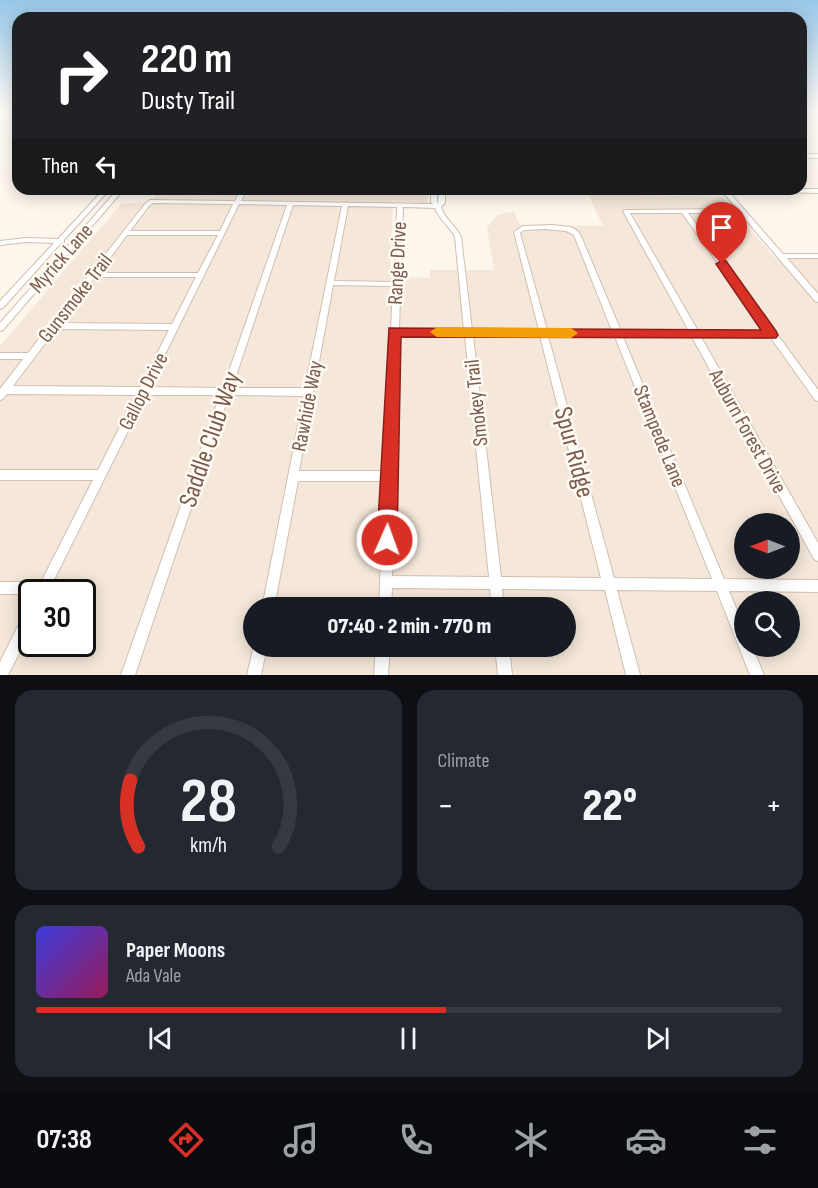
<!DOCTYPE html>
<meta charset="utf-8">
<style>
body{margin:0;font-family:"Sofia Sans Condensed",sans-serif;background:#242831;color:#f1f3f6;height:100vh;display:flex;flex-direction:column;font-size:22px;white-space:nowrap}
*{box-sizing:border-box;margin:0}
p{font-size:20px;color:#9ea1a6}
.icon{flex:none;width:33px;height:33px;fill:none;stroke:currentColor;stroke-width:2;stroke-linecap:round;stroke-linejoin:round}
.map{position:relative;height:675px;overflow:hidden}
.side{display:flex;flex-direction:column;gap:15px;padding:15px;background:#0d0f14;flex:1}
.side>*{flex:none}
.hud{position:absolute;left:12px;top:12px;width:795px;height:183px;border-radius:18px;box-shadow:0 3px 15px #0003;background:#202124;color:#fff;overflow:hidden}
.needle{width:39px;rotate:270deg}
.buttons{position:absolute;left:734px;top:513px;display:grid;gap:12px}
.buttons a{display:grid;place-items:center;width:66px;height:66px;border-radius:50%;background:#171b24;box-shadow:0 3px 15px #0003;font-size:30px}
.speed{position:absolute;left:18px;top:579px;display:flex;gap:12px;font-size:30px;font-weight:700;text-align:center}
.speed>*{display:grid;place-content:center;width:78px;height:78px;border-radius:50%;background:#171b24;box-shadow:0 3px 15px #0003;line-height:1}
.speed .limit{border:3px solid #111;border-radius:9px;background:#fff;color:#111}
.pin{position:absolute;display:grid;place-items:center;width:51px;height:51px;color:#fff;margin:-62px -26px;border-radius:50% 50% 50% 0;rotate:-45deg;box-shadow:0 0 6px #0007}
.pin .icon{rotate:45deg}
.me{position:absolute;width:66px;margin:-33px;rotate:2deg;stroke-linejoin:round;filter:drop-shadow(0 0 4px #0008)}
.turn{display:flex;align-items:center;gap:21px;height:126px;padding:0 30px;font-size:27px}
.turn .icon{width:78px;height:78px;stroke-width:2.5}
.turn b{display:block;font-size:42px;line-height:51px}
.then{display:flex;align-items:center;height:57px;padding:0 30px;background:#0003;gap:12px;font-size:22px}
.big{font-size:45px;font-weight:800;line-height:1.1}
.side .widget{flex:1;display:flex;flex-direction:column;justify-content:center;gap:9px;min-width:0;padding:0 21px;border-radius:18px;background:#242831}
.side .dial{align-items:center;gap:0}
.dial svg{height:156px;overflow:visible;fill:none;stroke:#363941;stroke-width:7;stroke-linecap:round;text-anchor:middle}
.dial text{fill:#f1f3f6;stroke:none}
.song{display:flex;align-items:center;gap:18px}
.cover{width:72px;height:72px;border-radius:9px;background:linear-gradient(135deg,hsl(240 70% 55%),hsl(330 70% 35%))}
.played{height:6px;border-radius:3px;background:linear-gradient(90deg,#d93025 55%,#363941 55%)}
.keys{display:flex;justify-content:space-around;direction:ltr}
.heat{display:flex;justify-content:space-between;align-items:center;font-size:33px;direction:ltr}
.side .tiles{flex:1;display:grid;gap:15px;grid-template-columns:1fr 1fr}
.widget:last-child{grid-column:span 2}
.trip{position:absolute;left:243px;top:597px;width:333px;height:60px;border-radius:30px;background:#171b24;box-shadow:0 3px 15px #0003;font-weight:800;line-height:60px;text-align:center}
.tabs{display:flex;height:96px;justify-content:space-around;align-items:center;background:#090b0e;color:#9ea1a6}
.tabs .icon{width:42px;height:42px}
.tabs .current{color:#d93025}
.tabs b{font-size:27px;color:#f1f3f6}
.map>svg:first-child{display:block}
</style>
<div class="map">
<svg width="818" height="675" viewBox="0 0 818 675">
<rect width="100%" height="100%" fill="#fdf6ec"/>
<!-- residential -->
<path fill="#f5e8da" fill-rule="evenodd" d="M159,189L423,191L428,193L427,203L393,202L390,277L430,278V270H494L487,228L496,216L504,213L514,212L520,225L603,226L588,194L722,197L775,258H818V675H0V346L122,203H151ZM744,524H789V568H744ZM32,592H82V644H32ZM744,602H789V646H744ZM254,608H566V646H254Z"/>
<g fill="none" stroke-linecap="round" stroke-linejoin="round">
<defs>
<path id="minor" d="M801,154H818V158H801Z
M104,189H110L64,240V242L61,243L3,308L0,309V301L54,243L26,242L0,245V241L26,238L58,239Z
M118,189H124L3,330L0,331V323Z
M241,189H247L241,201L433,204L431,202V189H437V202L438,203L439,189H445V203L441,207C444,219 456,225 461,237L472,330H539L514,232L523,226L552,225L570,227L575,229L580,234L621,331H689L623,211L624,210L737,209L722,191H714L711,189H818V193L728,191L783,254H818V258H787L818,294V302L815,301L740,213H688L818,390V401L815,400L771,338L701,337L818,543V561L814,559L692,337H623L724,579L818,580V592L729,591L744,627V646H752L764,675H750L717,591L617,590L640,675H626L605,590L502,589L504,608H492L490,589L392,588L391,608H379L384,481H298L274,608H262L304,396L229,395L135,675H121L220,395H146L48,592H32V594H0V582H41L93,480H0V470H98L136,395L7,394L3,399L0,400V389L23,359H0V353H28L123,232L145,204L150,200L235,201ZM153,203L233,204L220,231H130L149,206ZM239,204L287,205L223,388L149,387ZM293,205L342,206L305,388H232ZM348,206L397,207L394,282L334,281ZM403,207L435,208C439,220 450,226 455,237L464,330L399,329ZM630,213H682L767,332L698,331ZM544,229L566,231L574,235L612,331L547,330L520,233L524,230ZM127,235H218L198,273H99ZM95,277H196L172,324L61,323ZM333,285L393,286L391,330L390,332L391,334L385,471H299ZM56,329L169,330L140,387L13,386ZM399,335L465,336L489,577L392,576ZM473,336H540L601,578L501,577ZM548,336L615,337L712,579L614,578Z
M32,607V628L8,675H0V662L27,608Z
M254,646H267L261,675H247Z
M376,646H390L388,675H374Z
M495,646H509L512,675H498Z"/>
</defs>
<!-- minor casing -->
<use href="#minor" stroke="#d1beb0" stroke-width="2"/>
<!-- minor -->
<use href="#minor" fill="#fff" fill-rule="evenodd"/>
</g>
<!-- sky -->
<linearGradient id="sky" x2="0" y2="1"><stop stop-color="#97c7e8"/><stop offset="0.54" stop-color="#fefbf6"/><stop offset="1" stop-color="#fefbf6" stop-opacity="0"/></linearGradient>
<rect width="818" height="206" fill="url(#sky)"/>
<!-- route -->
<path fill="#d93025" stroke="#8d1f18" stroke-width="1.5" d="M722,260L726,261L776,331L778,335L776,338L401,337L397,540L394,546L387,549L380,546L377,540L389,328L761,330L716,264Z"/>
<!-- slow -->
<path fill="#f59e0b" d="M437,327L571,328L578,333L571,338L437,337L430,332Z"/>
<g text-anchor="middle" stroke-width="5" stroke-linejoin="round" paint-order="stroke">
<!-- street labels -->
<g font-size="21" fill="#7a5c4d" stroke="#fffaf3">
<text transform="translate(61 258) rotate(-49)" y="7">Myrick Lane</text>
<text transform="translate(397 263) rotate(-87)" y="7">Range Drive</text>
<text transform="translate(75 298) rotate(-52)" y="7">Gunsmoke Trail</text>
<text transform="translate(143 391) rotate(-63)" y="7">Gallop Drive</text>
<text transform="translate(476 403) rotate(-96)" y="7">Smokey Trail</text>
<text transform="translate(307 406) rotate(-79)" y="7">Rawhide Way</text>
<text transform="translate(748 431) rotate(61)" y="7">Auburn Forest Drive</text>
<text transform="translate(660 436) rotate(68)" y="7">Stampede Lane</text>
</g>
<!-- near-street labels -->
<g font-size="26" fill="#7a5c4d" stroke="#fffaf3">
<text transform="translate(209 439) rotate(-71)" y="9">Saddle Club Way</text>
<text transform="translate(575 452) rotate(75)" y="9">Spur Ridge</text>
</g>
</g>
</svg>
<div class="buttons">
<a><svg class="needle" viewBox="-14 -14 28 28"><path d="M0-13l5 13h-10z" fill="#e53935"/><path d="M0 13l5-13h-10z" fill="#9ea1a6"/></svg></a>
<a><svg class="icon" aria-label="search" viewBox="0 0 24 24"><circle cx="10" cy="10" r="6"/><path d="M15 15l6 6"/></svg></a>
</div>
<div class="speed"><div class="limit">30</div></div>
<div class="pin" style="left:722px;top:264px;background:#d93025"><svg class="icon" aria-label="arrive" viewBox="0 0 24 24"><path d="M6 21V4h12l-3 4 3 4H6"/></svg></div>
<svg class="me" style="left:387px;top:540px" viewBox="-20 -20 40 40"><circle r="17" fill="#d93025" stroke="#fff" stroke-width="3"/><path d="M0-11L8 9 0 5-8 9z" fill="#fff"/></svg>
<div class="trip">07:40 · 2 min · 770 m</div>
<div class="hud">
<div class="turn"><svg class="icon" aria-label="right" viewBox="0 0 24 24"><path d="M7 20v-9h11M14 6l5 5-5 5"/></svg><div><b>220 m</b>Dusty Trail</div></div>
<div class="then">Then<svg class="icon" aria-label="left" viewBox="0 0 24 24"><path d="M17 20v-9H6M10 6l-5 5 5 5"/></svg></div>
</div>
</div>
<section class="side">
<div class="tiles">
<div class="widget dial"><svg viewBox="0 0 100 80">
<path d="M14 69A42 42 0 1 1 86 69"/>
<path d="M14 69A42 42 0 0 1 10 35" stroke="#d93025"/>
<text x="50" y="56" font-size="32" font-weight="700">28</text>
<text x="50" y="72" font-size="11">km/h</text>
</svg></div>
<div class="widget"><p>Climate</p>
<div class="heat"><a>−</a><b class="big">22°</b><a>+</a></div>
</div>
<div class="widget">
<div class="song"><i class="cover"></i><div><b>Paper Moons</b><p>Ada Vale</p></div></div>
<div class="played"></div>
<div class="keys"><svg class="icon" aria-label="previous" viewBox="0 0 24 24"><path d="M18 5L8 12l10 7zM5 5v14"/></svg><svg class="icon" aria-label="pause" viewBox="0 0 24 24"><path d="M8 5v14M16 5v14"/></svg><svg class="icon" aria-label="next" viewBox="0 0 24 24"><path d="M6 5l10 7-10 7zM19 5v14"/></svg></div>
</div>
</div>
</section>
<nav class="tabs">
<b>07:38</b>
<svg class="icon current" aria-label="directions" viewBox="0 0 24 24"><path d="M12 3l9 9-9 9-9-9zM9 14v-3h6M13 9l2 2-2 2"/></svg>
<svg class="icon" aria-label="music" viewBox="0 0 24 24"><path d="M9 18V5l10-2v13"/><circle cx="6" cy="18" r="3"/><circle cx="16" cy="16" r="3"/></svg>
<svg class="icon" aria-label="phone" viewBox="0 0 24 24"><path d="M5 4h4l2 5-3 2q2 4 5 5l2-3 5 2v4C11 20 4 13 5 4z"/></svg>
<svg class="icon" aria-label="climate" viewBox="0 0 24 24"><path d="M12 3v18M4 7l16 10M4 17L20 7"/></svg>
<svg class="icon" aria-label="car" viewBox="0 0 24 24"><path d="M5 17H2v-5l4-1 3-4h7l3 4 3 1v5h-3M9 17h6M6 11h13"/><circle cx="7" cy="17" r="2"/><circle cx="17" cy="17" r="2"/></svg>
<svg class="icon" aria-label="filters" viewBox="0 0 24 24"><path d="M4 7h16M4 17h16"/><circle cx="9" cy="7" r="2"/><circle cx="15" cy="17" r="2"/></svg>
</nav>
